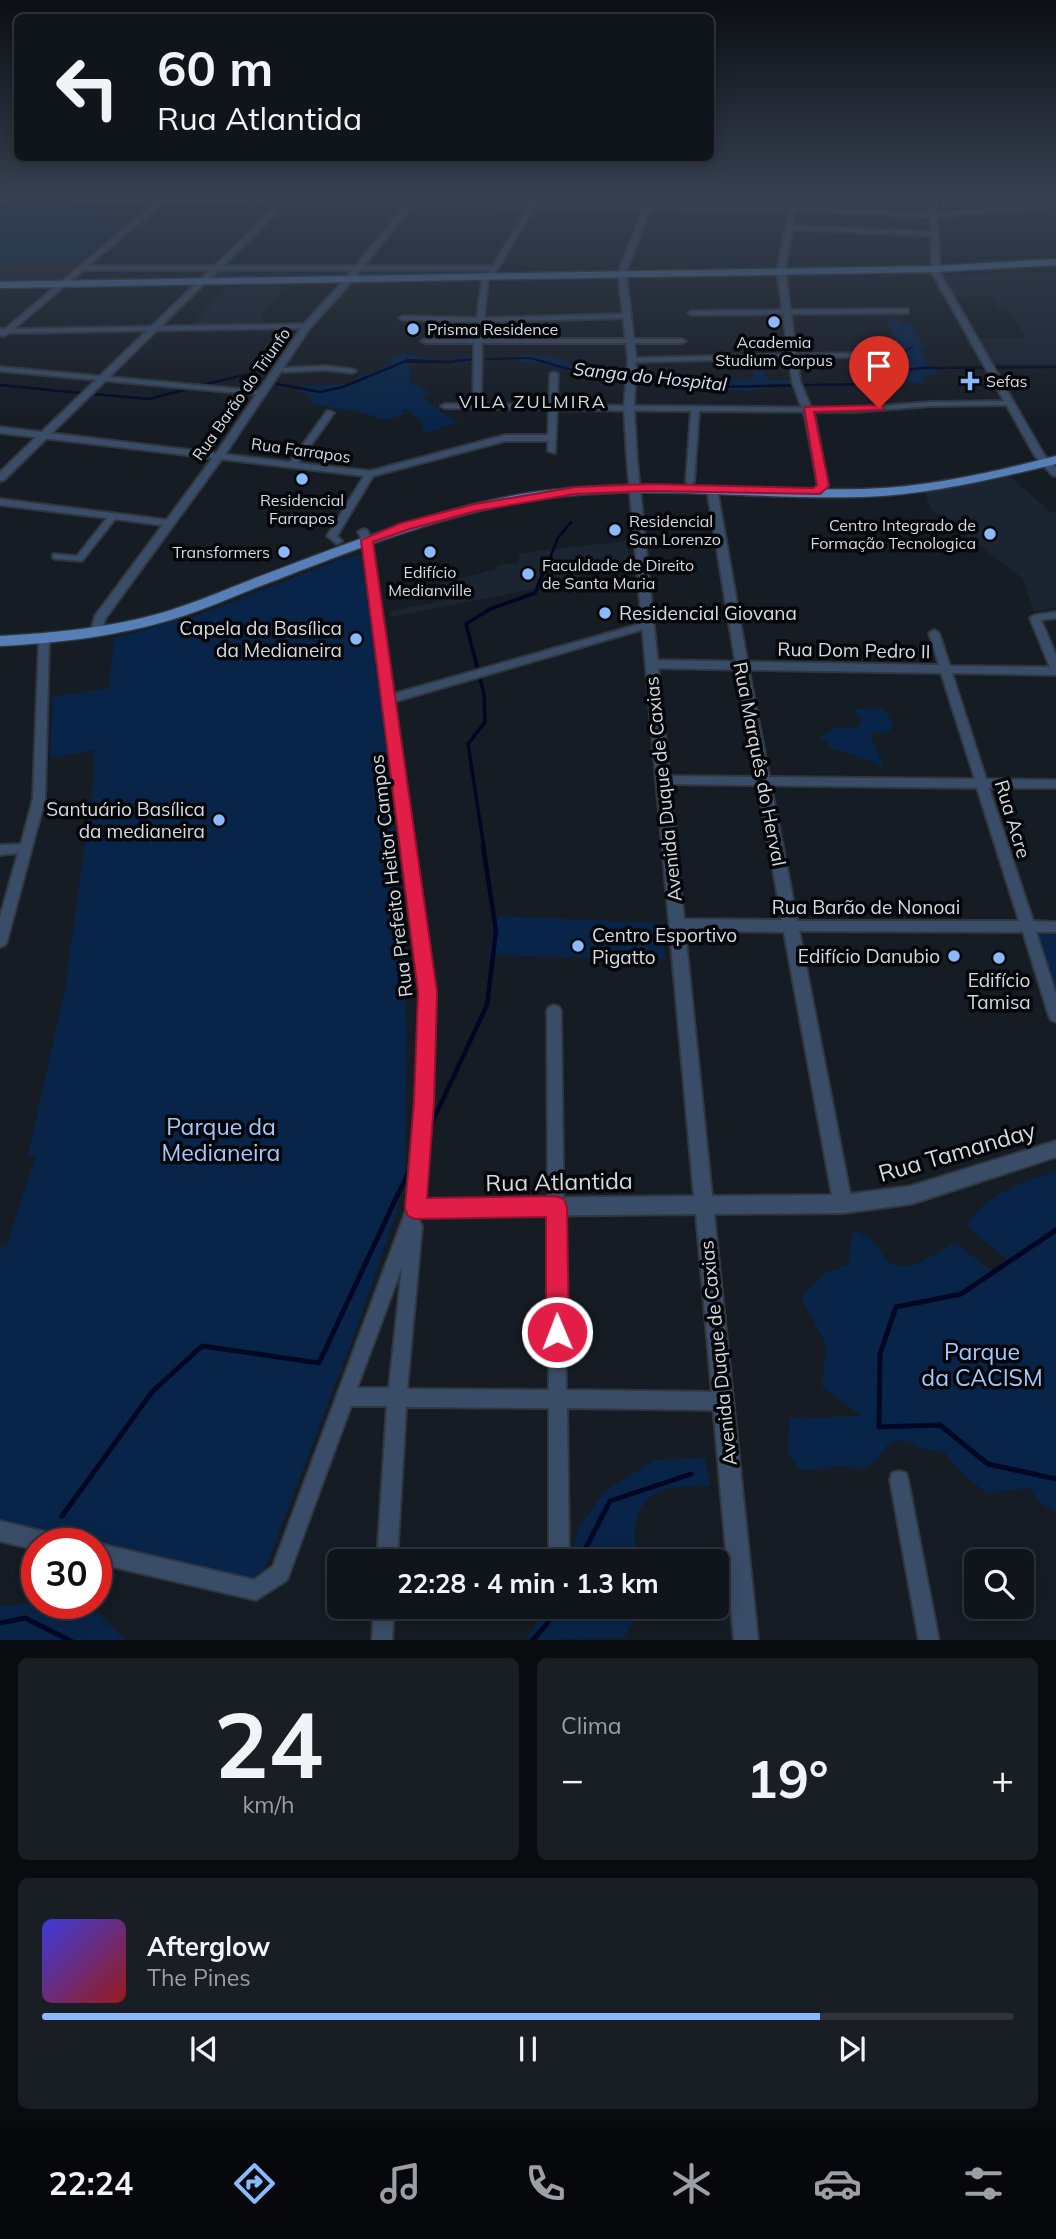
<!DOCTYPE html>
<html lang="pt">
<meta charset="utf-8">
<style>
body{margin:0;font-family:Mulish,sans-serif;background:#191e24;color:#f1f3f6;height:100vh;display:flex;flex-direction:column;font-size:26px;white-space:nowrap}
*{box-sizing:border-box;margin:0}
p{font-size:23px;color:#9c9fa3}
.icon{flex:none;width:38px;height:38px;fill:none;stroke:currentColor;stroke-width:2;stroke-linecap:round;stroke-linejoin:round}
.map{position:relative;height:1640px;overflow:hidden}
.sheet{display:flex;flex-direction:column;gap:18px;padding:18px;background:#090c0f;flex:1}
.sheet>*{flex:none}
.hud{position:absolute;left:14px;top:14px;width:700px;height:147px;border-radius:10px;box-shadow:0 4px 18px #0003,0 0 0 2px #30343a;background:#10151b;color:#f1f3f6;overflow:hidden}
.tools{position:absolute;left:964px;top:1549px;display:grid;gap:14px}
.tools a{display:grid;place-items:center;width:70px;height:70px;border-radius:10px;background:#10151b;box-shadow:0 4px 18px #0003,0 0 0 2px #30343a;font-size:35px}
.speed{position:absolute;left:21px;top:1528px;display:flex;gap:14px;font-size:35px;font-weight:700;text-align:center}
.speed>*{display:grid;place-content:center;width:91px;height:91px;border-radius:50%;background:#10151b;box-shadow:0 4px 18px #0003,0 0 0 2px #30343a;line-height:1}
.speed .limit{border:10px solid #d22;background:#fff;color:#111}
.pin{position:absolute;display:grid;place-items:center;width:60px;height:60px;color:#fff;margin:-72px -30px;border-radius:50% 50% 50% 0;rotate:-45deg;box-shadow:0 0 7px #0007}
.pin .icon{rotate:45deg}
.me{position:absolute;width:77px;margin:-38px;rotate:359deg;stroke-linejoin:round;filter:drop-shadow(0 0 5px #0008)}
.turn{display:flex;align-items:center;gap:24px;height:147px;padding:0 28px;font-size:32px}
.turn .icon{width:91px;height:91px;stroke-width:2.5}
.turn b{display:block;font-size:49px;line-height:60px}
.big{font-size:52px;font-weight:700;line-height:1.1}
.sheet .tile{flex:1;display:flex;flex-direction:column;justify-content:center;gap:10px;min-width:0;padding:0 24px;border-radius:10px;background:#191e24}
.sheet .dial{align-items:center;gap:0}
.dial b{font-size:91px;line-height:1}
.song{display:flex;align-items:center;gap:21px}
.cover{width:84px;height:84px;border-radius:10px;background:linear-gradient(135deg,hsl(240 70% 55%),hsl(0 70% 35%))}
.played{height:7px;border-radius:4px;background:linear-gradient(90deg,#8abafc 80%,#30343a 80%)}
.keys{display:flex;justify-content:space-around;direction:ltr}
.heat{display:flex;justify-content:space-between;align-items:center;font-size:38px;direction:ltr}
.sheet .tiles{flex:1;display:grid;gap:18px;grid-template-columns:1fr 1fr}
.tile:last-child{grid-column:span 2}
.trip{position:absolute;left:327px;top:1549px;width:402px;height:70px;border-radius:10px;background:#10151b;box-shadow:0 4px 18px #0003,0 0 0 2px #30343a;font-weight:700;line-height:70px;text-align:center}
.dock{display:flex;height:112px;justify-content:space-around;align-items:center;background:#06080b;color:#9c9fa3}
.dock .icon{width:49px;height:49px}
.dock .active{color:#8abafc}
.dock b{font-size:32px;color:#f1f3f6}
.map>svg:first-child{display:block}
</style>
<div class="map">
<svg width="1056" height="1641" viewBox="0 0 1056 1641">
<rect width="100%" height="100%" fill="#161c24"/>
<!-- built -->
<path fill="#1b2431" d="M82,261L58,281L0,282V262Z
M1056,273V364H993L977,338H1027L1006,307H998L990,296L956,297L942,275Z
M286,286L265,309L260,324L191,325L228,287Z
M1009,476L1051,512H1056V607L1034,612L1023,579L930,508L925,492Z
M626,541L630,561L580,568L581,580L390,617L389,612L445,600L439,584L496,569L498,565L518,563L520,553Z"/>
<!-- green -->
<path fill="#082549" d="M6,201L120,202L104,215L135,217L99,240L102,244L82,261L0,262V205Z
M353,269L348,276L215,278L221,270Z
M362,270H487L480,274L359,276Z
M897,315L899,324H910L922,343L929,346L923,347L921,351L929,366L938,370L935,374L923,377L924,384L880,379L876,375L884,372L880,362L868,357L866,351L895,348V338L887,321Z
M405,353C419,355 430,362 446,361C455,360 461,357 470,357L469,363L462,364L421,361L409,364L410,382L430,392L424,398L452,420H458L457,423L424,433L422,422L404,409L401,410L404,414L387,420L360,412L314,405L306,394L298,391L297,387L303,386L352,384L360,374L375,372L387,365L389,359Z
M521,355C540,354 566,356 574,367C561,374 553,367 541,364C530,361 522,364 512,359Z
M755,370L763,371L768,380H791L795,385L768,383L763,389C740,393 722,388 699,385L695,390L639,381V374L651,373L653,376L692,382L752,379Z
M361,555L377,663L398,865L407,1038L405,1180L396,1214L358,1324L260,1583L0,1521V1247H6L36,1156L28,1155L65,989L95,770L94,750L50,758L53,697L109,688L114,638L205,613L338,560Z
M879,708L887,712L893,725L890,727L891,731L872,733L871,737L884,767L860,757L829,748V743L819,737L839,727L857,728L862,719L853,711L855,709Z
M495,916L663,923L665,960L489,955Z
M1036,934L1056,935V995Z
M1056,1171V1511L1040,1503L1030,1488L986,1493L962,1473L945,1453L915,1447L909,1441L897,1440L887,1445L875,1462L860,1469L841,1465L812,1470L799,1469L788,1453L789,1418L862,1416L822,1387L826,1344L803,1302V1294L825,1273L848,1265L853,1230L871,1238L888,1262L896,1266L915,1265L955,1243L993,1272L1009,1261L967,1227C980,1195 1025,1182 1056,1171Z
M705,1458L710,1485C694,1488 671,1485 656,1493C631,1508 632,1538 640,1561H560L572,1549L578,1529L605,1491L655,1460Z
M37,1602L87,1603L125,1640H0V1607Z
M542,1607V1606L644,1607L623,1638L526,1640L541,1615Z"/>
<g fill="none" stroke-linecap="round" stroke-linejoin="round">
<!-- stream-far4 -->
<path stroke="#000725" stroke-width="2" d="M0,194H4
M486,359L531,358L543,362
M404,362H438
M451,362L473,359
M899,362L900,355L912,347"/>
<!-- stream-far3 -->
<path stroke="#000725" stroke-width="2.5" d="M537,360L568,369L616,371L718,387L868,384L897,371L923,368L1056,367
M897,371L899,360
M277,384L320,392L343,387L408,360L447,362L466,360
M0,385L80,393
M198,386L244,375L261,378
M94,394L149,399L191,388
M543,575L558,538L571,522"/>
<!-- stream-far2 -->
<path stroke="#000725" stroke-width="3.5" d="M484,848L468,744L485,722L484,694L466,624L490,609L535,593L543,573"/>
<!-- stream-far1 -->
<path stroke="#000725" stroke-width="4.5" d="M430,1127L487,1005L496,930L483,846
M397,1196L410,1169"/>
<!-- stream -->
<path stroke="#000725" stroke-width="5" d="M1056,1230L961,1294L896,1307L880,1354L879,1427L940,1425L988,1464L1056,1479
M62,1516L152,1392L202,1346L319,1363L398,1194
M579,1561L610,1501L691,1474
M0,1623L25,1618L71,1641
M532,1641L547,1624L556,1606"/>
<defs>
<path id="minor" d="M536,194H542L536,204L792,207L934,213L1056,203V207L934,217L792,211L534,208L498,268L488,280L484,318L626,314L630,316L626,318L484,322L482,339H682L686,341L682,343H482L481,404L549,405L550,374L554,372L558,374L557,405L853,408L931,402L1010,401L1014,403L1010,405L931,406L853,412L699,411L694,482L690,485L686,482L691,411L557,410L555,453L548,451V441H505L373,476L337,536L342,541L337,544L327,536L364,476L0,433V427L290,462L327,411H330L334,413L298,463L370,471L505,435H548L549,409L445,408L441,406L445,404H473L474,343H425L421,341L425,339H475L477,322L403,320L399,318L403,316L477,318L482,280L490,270H83L14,329L307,324L311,326L307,328L9,333L3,336L0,335V329H5L155,203L0,201V197L159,199L163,197L166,199L530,204ZM162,203L528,208L493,266H88Z
M789,226L934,232L937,234L934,236L787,229Z
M908,309V313H905L692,315L688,313L692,311Z
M857,353L858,355L854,357L632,362L628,360L632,358Z
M325,366L352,369L356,371L352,373L325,370L284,372L280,370L284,368Z
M0,367L262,391L266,393L262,395L0,371Z
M0,499L168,520L173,523L168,526L115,519L82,561L56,559L53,558V554L77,556L107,518L0,505Z
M1056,612V618L1041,620L1056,655V675L952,673L986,779L1056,780V788H989L1033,921L1056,922V932H1036L1056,994V1022L1051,1020L1049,1016L1023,932L791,931L786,930L784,926L786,922L791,921H1019L977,788L662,784L656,780L662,776L975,779L941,673L651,668L646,664L651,660L939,665L929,633L934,630L939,633L950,666L1050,667L1030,618L1035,615Z
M647,622L652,625L651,627L390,703L384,699L386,696Z
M44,636L49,639L45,799L7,941L5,945L0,947V917L18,853L0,855V845L21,844L33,799L39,639Z
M554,1005L559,1007L561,1011L566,1390L722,1392L728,1395L731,1401L728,1407L722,1410L567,1408L569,1553L566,1560H552L549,1553V1408L406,1407L397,1561H377L387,1406H351L287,1580L256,1600L96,1563V1543L254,1580L273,1566L407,1208L409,1202L415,1200L421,1202L423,1208L419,1220L422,1226L407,1389L549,1390L547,1011L549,1007ZM402,1267L389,1388H357Z
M899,1471L906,1473L908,1480L939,1641H919L890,1480L892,1473Z
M0,1521L54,1534L61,1537L64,1544H37V1550L0,1541Z
M374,1606H394L392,1641H372Z"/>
<path id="tertiary" d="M289,194H296L4,480L0,481V472Z
M415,194H421L349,285L310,328L224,456L105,619L101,634H93L91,631L95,616L217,452L304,324L343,281Z
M650,194H656L626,272L636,360L634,407L637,460L684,919L782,920L736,666L707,489L712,486L717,489L748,666L850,1194L911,1186L1056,1141V1157L911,1204L843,1213L714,1214L758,1641H734L696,1214L415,1217L408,1214L406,1208L415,1102L420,992L362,540L358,532L363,529L367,530L372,540L436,992L433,1102L425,1199L694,1196L627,460L624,407L628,360L618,272ZM685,931L784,932L832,1195L712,1196Z
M792,194H798L785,271L800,381L815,417L828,486L823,489L818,486L805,417L792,381L777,271Z
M930,194H936L940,273L1044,455L1056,467V476L1052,475L1035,456L932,273Z"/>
<path id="secondary" d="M6,194H15L0,203V198Z
M1056,259V265L935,272L0,288V282L935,266Z"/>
<path id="primary" d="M1056,456V464C993,479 929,495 863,497C749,500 635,482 522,502C432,518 347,553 263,585C234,596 206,609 177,618C120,636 59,643 0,646V636C54,633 109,628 161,613C192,604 222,591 253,579C340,546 429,510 522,494C635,475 750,492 864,489C929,487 993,472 1056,456Z"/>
</defs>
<!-- minor casing -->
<use href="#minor" stroke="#31373e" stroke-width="4"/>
<!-- tertiary casing -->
<use href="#tertiary" stroke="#31373e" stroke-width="4"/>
<!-- secondary casing -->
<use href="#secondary" stroke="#31373e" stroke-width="3"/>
<!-- primary casing -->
<use href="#primary" stroke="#31373e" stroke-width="3"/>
<!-- minor -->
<use href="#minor" fill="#3a4d68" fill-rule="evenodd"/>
<!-- tertiary -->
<use href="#tertiary" fill="#3a4d68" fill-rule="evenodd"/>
<!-- secondary -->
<use href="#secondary" fill="#4a6995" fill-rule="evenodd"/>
<!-- primary -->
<use href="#primary" fill="#567fb7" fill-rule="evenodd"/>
</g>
<!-- sky -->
<linearGradient id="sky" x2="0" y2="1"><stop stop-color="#0c0f14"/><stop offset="0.46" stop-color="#364050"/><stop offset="1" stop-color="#364050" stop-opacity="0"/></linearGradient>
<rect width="1056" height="423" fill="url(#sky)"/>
<!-- route -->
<path fill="#e11d48" stroke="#92132f" stroke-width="2" d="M879,405L883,406V410L814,412L829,486L820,494L650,491L575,494L476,511L410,529L373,542L437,992L434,1102L427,1198L556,1196L564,1199L567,1207L569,1332L565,1340L557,1343L549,1340L546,1332V1217L415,1219L408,1216L405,1208L414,1102L418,992L361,540L401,523L475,504L575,487L650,484L813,488L817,485L804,407Z"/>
<!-- markers -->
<g fill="#8abafc" stroke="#040609" stroke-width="2.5">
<circle cx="774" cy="322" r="7"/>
<circle cx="413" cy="329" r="7"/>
<path d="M966.5 370.5h7v7h7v7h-7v7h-7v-7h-7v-7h7z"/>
<circle cx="302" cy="479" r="7"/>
<circle cx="615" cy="530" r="7"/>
<circle cx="990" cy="534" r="7"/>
<circle cx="284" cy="552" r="7"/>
<circle cx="430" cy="552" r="7"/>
<circle cx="528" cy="574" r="7"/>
<circle cx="605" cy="613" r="7"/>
<circle cx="356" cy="639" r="7"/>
<circle cx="219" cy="820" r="7"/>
<circle cx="578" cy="946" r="7"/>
<circle cx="954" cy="956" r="7"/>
<circle cx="999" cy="958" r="7"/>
</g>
<g text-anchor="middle" stroke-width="7" stroke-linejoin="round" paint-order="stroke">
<!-- far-poi labels -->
<g font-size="16" fill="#d5dadf" stroke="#040609" text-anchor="start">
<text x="427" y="335">Prisma Residence</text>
<text x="774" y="348" text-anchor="middle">Academia<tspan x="774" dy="18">Studium Corpus</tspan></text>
<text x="986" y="387">Sefas</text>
<text x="302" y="506" text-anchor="middle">Residencial<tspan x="302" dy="18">Farrapos</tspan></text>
<text x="629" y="527">Residencial<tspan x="629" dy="18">San Lorenzo</tspan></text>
<text x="976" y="531" text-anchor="end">Centro Integrado de<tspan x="976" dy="18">Formação Tecnologica</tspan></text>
<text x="270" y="558" text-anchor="end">Transformers</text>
<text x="542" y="571">Faculdade de Direito<tspan x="542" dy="18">de Santa Maria</tspan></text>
<text x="430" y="578" text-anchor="middle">Edifício<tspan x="430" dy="18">Medianville</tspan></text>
</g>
<!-- far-street labels -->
<g font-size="16" fill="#d5dadf" stroke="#040609">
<text transform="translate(241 394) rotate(-55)" y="6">Rua Barão do Triunfo</text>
<text transform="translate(301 450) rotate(8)" y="6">Rua Farrapos</text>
</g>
<!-- far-water labels -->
<g font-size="18" font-style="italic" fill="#d2e0f2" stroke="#040609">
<text transform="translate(650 377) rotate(6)" y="6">Sanga do Hospital</text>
</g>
<!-- far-neighbourhood labels -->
<g font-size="18" letter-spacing="2" fill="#d5dadf" stroke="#040609">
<text x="533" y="408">VILA ZULMIRA</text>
</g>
<!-- poi labels -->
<g font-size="19" fill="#d5dadf" stroke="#040609" text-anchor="end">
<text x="619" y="620" text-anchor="start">Residencial Giovana</text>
<text x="342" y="635">Capela da Basílica<tspan x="342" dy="22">da Medianeira</tspan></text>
<text x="205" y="816">Santuário Basílica<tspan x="205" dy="22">da medianeira</tspan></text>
<text x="592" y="942" text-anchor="start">Centro Esportivo<tspan x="592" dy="22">Pigatto</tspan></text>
<text x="940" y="963">Edifício Danubio</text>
<text x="999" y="987" text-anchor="middle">Edifício<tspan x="999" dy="22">Tamisa</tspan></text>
</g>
<!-- street labels -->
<g font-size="19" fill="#d5dadf" stroke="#040609">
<text transform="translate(854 650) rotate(1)" y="7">Rua Dom Pedro II</text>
<text transform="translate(760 764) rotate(79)" y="7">Rua Marquês do Herval</text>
<text transform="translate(663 789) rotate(-96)" y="7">Avenida Duque de Caxias</text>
<text transform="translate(1013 819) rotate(73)" y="7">Rua Acre</text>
<text transform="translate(391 876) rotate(-97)" y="7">Rua Prefeito Heitor Campos</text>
<text x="866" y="914">Rua Barão de Nonoai</text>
<text transform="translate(718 1353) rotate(-96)" y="7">Avenida Duque de Caxias</text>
</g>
<!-- near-park labels -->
<g font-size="23" fill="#a2c9ff" stroke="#040609">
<text x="221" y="1135">Parque da<tspan x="221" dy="26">Medianeira</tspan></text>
<text x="982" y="1360">Parque<tspan x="982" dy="26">da CACISM</tspan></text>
</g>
<!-- near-street labels -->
<g font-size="23" fill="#d5dadf" stroke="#040609">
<text transform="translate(957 1152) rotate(-16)" y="8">Rua Tamanday</text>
<text transform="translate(559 1182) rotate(-1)" y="8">Rua Atlantida</text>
</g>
</g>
</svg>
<div class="tools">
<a><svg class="icon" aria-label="search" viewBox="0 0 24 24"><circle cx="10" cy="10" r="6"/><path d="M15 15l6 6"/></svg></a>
</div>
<div class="speed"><div class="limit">30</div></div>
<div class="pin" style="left:879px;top:408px;background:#d93025"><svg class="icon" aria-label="arrive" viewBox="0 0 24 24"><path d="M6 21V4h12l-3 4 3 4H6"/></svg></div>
<svg class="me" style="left:557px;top:1332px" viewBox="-20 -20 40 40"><circle r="17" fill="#e11d48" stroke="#fff" stroke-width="3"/><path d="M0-11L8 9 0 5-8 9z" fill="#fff"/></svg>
<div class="trip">22:28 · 4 min · 1.3 km</div>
<div class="hud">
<div class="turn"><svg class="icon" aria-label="left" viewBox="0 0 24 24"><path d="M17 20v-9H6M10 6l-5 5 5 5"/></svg><div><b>60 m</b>Rua Atlantida</div></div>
</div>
</div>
<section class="sheet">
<div class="tiles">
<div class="tile dial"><b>24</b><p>km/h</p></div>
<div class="tile"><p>Clima</p>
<div class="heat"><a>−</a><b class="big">19°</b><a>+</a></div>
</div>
<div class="tile">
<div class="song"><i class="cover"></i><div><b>Afterglow</b><p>The Pines</p></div></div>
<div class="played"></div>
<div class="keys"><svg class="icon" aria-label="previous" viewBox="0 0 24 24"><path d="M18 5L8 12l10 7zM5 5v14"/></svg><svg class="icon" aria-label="pause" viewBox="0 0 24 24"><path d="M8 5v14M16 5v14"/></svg><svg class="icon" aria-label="next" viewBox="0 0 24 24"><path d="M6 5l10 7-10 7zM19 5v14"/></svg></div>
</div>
</div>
</section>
<nav class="dock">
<b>22:24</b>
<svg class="icon active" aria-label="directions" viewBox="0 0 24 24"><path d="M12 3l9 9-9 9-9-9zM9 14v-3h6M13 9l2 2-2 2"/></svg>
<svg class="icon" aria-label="music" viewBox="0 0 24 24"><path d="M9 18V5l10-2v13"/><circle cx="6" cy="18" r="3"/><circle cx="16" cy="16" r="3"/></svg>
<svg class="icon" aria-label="phone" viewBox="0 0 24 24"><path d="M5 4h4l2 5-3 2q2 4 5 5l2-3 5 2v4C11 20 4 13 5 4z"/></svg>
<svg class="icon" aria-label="climate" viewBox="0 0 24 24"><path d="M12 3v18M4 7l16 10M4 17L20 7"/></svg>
<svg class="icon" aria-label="car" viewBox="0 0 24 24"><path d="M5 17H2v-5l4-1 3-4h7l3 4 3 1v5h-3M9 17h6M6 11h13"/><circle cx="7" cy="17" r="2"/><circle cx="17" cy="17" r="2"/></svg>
<svg class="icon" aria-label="filters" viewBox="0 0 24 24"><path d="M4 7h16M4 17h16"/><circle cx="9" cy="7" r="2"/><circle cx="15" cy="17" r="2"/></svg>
</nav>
